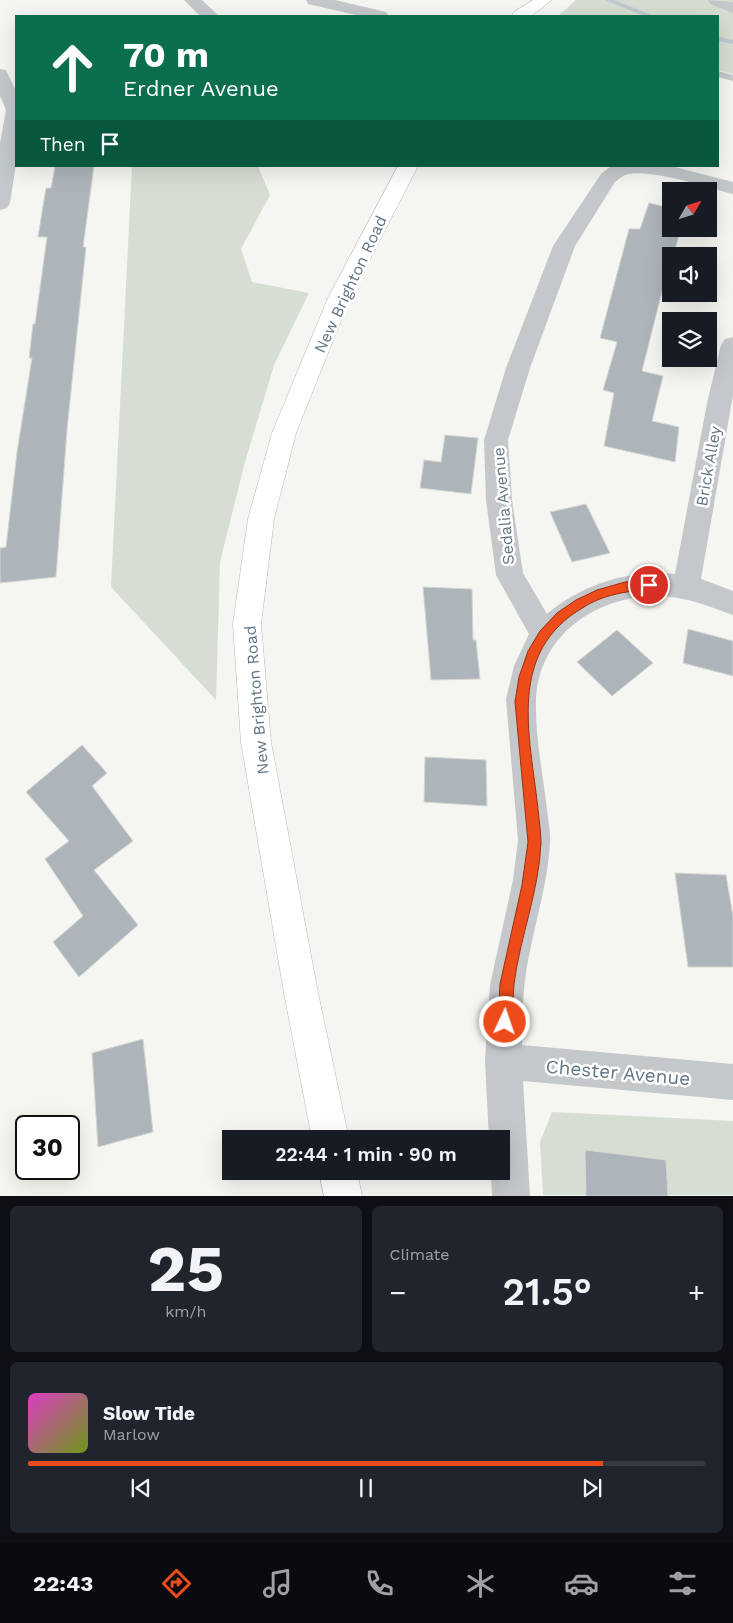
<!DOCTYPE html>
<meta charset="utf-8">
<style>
body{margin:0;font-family:"Work Sans",sans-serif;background:#20242c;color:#f1f3f6;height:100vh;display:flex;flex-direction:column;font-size:19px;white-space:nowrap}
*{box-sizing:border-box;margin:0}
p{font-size:16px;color:#9ea1a6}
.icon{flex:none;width:28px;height:28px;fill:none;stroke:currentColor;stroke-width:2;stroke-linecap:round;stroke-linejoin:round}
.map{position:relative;height:1196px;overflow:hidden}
.drawer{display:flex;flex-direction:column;gap:10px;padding:10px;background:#0d0f14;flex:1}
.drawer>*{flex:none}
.banner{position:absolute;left:15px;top:15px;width:704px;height:152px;border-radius:0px;box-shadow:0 5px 20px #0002;background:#0b6e4f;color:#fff;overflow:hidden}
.needle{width:32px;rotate:51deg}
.buttons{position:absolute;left:662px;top:182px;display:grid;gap:10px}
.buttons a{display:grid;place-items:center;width:55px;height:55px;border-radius:0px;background:#171b24;box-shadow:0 5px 20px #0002;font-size:25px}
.speed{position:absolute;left:15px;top:1115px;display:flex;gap:10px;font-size:25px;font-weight:700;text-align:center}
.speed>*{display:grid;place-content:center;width:65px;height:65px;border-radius:50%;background:#171b24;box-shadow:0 5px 20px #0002;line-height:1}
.speed .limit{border:2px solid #111;border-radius:8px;background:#fff;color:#111}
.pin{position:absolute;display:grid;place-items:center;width:42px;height:42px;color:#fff;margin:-21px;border:2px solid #fff;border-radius:50%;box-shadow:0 1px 5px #0007}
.me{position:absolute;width:55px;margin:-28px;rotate:3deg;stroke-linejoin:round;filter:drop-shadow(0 0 4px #0008)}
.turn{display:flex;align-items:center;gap:18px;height:105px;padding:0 25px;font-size:22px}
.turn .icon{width:65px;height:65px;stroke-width:2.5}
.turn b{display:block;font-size:35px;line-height:42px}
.then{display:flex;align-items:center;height:48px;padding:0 25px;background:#0003;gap:10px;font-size:19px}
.big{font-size:38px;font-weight:600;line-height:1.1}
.drawer .widget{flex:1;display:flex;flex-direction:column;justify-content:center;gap:8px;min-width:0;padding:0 18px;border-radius:8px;background:#20242c}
.drawer .dial{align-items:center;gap:0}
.dial b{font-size:65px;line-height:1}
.song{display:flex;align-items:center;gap:15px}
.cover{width:60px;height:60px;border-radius:8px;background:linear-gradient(135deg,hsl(310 70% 55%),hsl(80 70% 35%))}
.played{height:5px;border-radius:2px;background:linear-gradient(90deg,#ed4b19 85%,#363941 85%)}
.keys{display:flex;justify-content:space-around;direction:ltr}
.heat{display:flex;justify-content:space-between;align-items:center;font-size:28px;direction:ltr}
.drawer .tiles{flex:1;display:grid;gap:10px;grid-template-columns:1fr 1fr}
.widget:last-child{grid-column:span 2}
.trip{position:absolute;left:222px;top:1130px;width:288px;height:50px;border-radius:0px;background:#171b24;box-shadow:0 5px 20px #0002;font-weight:600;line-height:50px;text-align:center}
.menu{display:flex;height:80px;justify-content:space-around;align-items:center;background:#090b0e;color:#9ea1a6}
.menu .icon{width:35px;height:35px}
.menu .selected{color:#ed4b19}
.menu b{font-size:22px;color:#f1f3f6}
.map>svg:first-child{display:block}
</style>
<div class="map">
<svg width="733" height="1196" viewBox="0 0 733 1196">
<rect width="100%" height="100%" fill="#f5f5f1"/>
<!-- green -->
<path fill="#d6ddd2" d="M576,0H733V74L718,70V16H558Z
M132,166H258L270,195L241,249L252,282L309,293L274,365L245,462L220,562L216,700L111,587Z
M552,1112L733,1121V1195H543L540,1142Z"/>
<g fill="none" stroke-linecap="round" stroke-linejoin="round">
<!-- stream -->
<path fill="#bec9ce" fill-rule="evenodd" d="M605,0H614L654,16H644Z
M718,37L733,40V44L718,41Z"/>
</g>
<!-- building -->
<path fill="#adb5ba" stroke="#d6d6d4" d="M55,166H94L83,247H86L67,430L56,577L0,583V548L6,547L17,452L32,358H29L33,324H35L47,237H38L46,188H51Z
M649,203L671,208V229H681L673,256H671L642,371L663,376L652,421L679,427L675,462L604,446L614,393L603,390L617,342L600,338L629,229H640Z
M445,435L478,438L471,494L420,488L424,460L441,462Z
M586,504L610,553L572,562L550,512Z
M423,587L472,589L473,640H476L480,679L431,680Z
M688,629L733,641V676L683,663Z
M617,630L653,663L612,696L577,662Z
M82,745L107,773L92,786L133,841L94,870L138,925L79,977L53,942L83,916L45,859L69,841L26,792Z
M425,757L486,760L487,806L424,802Z
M675,873L726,875L733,916V967H688Z
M143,1039L153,1132L98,1147L92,1053Z
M585,1150L666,1160L668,1196H586Z"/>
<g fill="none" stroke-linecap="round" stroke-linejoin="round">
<defs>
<path id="secondary" d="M533,0H552L531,16H512L514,12Z
M398,166H418L350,298L296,433L274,519L261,624L271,742L318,993L349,1139H312L284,993L241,742L233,624L248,519L272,433L328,298Z
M319,1171H357L362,1196H324Z"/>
</defs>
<!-- secondary casing -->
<use href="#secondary" stroke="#b4babe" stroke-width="1"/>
<!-- lane -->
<path fill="#c4c8cb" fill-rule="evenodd" d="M718,71L733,75V81L718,77Z"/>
<!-- street -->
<path fill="#c4c8cb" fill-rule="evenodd" d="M184,0H202L219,16H200Z
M306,0H335L386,12L389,16H360L308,4Z
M708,0L733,2V13L710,4Z
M0,69L6,70L16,91V164L10,203L7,208L0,210V143L6,110L0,96Z
M671,166L733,182V194C709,188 647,167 625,175C621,177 618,180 615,182L575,246L530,368L508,440L512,500L523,573L547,614C583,584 628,570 675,574L707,403L721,345L725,339L733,337V395L701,579L733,591V615C709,606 686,597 660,596C598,595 538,634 536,701C535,737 543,774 547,810C548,821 551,832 550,843C548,880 537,915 530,951C523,982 522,1013 522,1045L733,1064V1100L523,1081L530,1196H492L491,1171H501V1139H489L485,1061L490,985L513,880L518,840L506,699L514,666L529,634L496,575L486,500L484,440L506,368L553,246L601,174L611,166Z"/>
<!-- secondary -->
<use href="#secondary" fill="#fff" fill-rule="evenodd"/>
</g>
<!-- route -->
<path fill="#ed4b19" stroke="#9a3110" d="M649,580L653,581L655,585L653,588C645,591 635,590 627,592C613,594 596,599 584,607C506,652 530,735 538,809C539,820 541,832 541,843C539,891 520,937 514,984C513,997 513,1010 512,1022L510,1027L505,1029L500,1027L498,1022L500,984L522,885L528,842L515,702L519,677L528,651L540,631L557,613L576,600L597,590L625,582Z"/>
<g text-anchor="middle" stroke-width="5" stroke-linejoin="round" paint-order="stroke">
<!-- street labels -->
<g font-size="16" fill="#627584" stroke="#fff">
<text transform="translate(350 284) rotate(-65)" y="6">New Brighton Road</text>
<text transform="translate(708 466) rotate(-80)" y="6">Brick Alley</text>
<text transform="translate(503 506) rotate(-95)" y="6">Sedalia Avenue</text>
<text transform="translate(256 700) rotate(-95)" y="6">New Brighton Road</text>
</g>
<!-- near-street labels -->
<g font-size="19" fill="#627584" stroke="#fff">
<text transform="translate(618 1072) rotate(5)" y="7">Chester Avenue</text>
</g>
</g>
</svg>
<div class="buttons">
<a><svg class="needle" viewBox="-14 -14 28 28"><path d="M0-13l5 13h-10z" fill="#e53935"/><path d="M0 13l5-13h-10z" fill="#9ea1a6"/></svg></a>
<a><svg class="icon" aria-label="sound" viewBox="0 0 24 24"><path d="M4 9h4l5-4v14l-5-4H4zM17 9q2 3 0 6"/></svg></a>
<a><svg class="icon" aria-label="layers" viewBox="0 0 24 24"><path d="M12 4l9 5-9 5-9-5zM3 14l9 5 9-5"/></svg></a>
</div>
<div class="speed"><div class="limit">30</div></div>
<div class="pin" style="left:649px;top:585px;background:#d93025"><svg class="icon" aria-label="arrive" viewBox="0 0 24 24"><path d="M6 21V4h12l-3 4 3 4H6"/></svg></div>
<svg class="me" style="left:505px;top:1022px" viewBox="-20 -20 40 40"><circle r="17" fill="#ed4b19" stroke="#fff" stroke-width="3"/><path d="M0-11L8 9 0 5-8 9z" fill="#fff"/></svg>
<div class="trip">22:44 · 1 min · 90 m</div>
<div class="banner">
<div class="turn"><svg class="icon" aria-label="ahead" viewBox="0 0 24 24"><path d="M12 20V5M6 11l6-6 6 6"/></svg><div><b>70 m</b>Erdner Avenue</div></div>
<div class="then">Then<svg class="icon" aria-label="arrive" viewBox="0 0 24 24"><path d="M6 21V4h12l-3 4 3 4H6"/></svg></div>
</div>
</div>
<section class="drawer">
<div class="tiles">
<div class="widget dial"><b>25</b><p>km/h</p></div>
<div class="widget"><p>Climate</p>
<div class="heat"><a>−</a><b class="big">21.5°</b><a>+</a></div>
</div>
<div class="widget">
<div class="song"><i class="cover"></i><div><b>Slow Tide</b><p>Marlow</p></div></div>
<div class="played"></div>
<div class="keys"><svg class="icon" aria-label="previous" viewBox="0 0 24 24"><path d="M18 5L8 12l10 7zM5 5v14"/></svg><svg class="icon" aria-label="pause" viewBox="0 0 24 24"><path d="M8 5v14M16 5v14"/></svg><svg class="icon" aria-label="next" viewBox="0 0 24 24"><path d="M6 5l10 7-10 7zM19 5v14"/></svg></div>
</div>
</div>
</section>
<nav class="menu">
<b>22:43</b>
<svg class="icon selected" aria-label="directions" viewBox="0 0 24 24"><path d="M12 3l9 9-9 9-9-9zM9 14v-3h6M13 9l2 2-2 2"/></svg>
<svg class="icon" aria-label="music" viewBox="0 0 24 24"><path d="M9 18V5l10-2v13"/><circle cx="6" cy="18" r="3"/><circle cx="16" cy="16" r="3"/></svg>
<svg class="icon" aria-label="phone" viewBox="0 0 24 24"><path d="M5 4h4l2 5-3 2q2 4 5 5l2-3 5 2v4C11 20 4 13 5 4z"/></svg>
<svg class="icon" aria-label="climate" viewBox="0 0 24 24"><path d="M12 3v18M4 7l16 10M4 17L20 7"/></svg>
<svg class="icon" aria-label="car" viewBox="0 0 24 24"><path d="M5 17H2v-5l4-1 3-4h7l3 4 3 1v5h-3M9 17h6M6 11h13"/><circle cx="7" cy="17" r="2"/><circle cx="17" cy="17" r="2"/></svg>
<svg class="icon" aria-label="filters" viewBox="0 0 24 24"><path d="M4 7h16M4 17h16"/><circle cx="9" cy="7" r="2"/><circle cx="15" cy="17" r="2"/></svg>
</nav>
